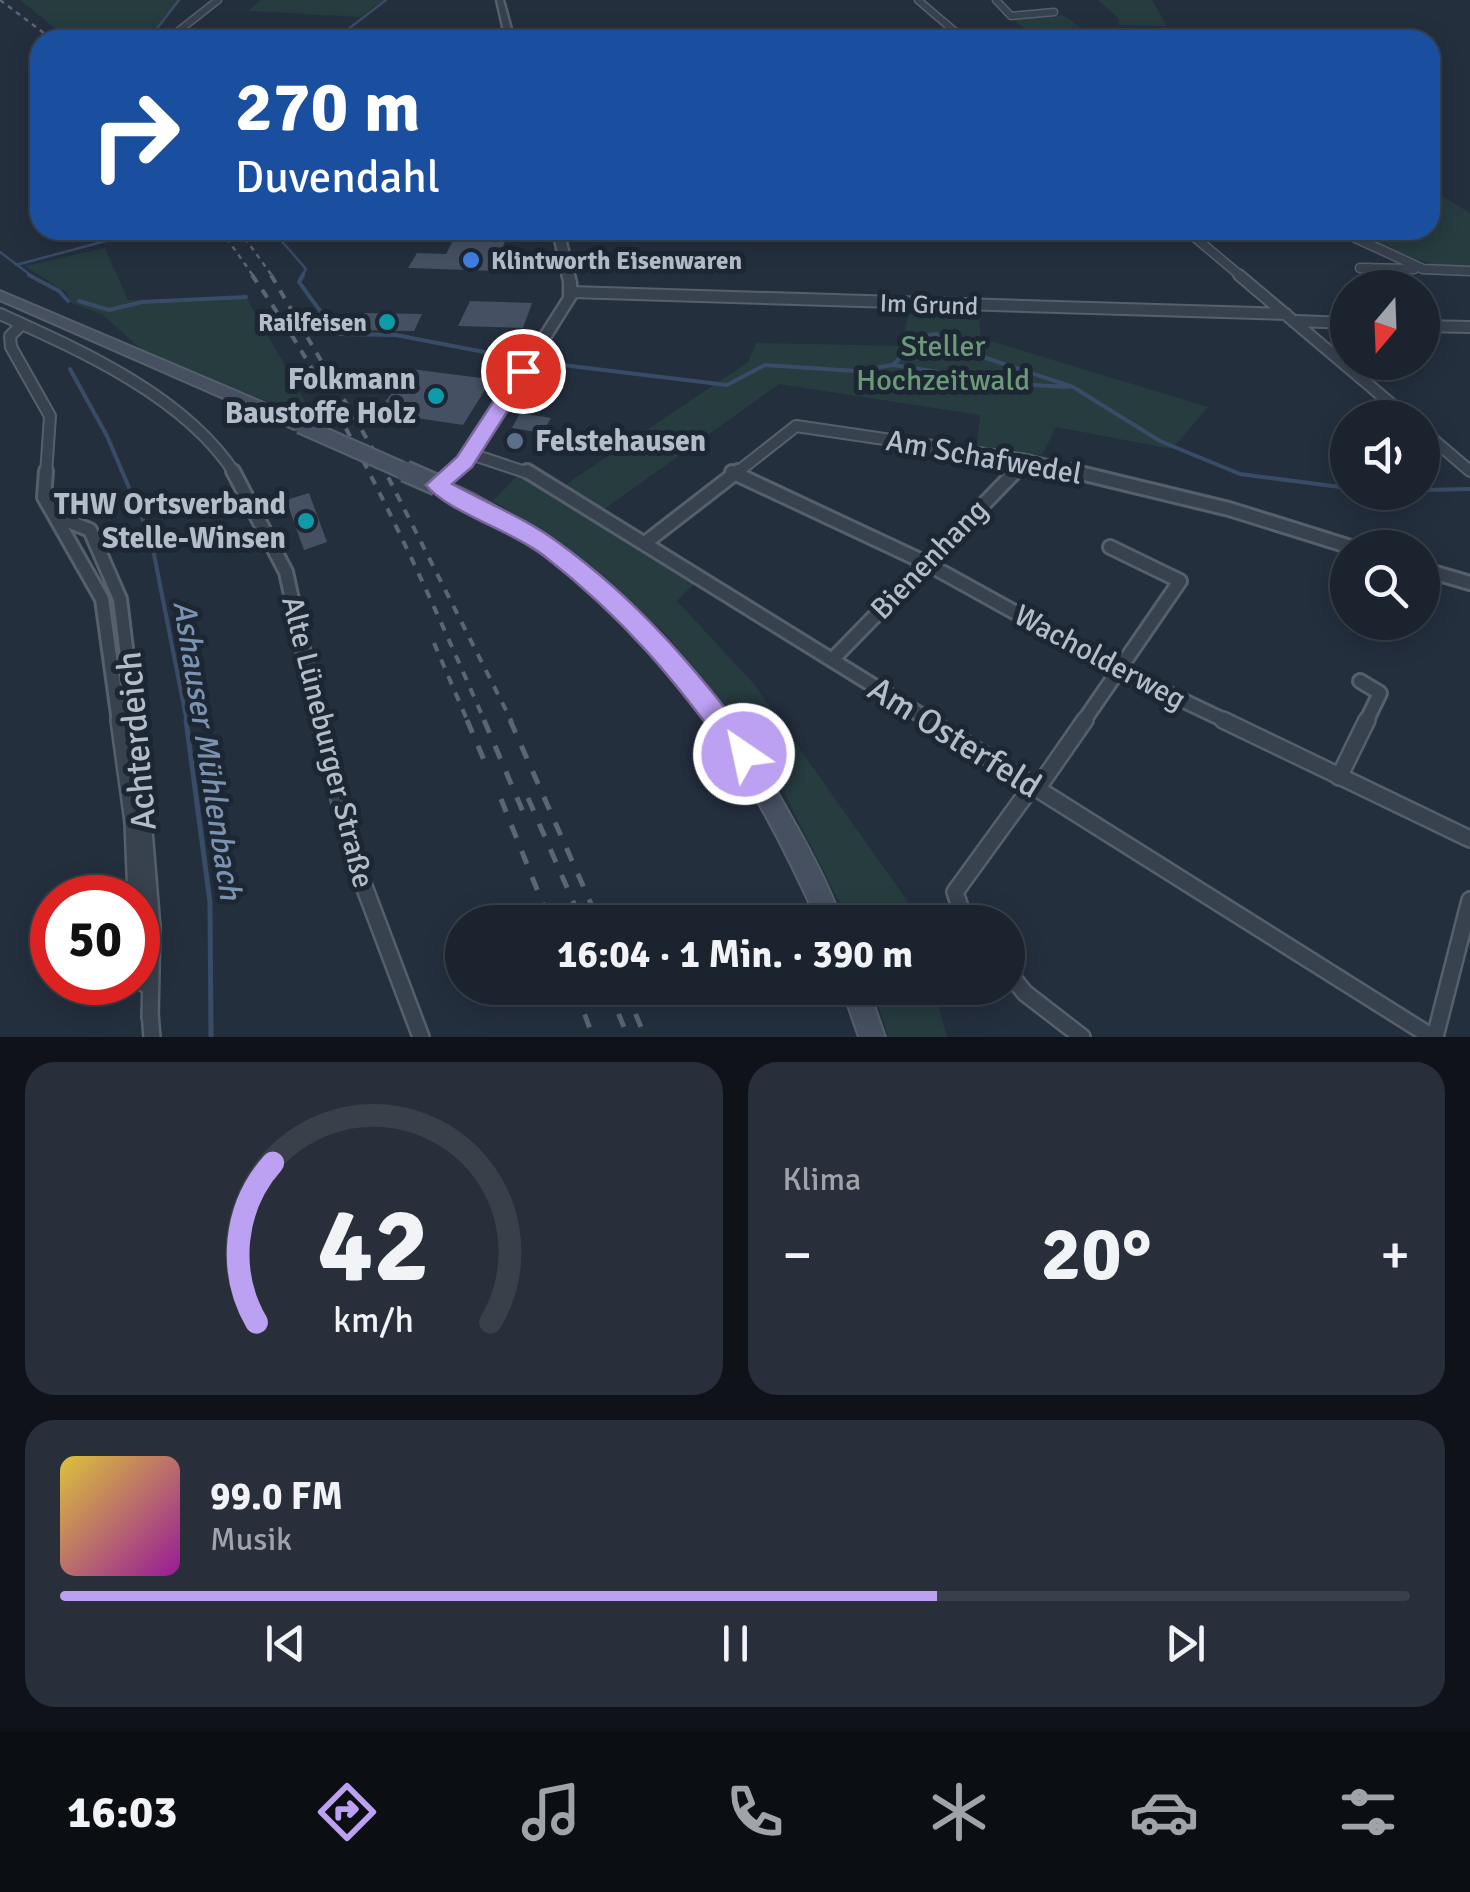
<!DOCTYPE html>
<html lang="de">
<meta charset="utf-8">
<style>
body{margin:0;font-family:Signika,sans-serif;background:#282f3a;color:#f1f3f6;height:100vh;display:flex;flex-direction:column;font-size:38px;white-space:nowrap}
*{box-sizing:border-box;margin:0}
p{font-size:32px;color:#a0a4aa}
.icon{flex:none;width:55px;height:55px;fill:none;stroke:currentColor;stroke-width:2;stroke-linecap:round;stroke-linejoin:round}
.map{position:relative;height:1037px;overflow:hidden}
.panel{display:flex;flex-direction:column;gap:25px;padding:25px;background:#0f1319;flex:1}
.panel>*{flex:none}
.banner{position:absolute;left:30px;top:30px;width:1410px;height:210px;border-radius:30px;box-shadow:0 5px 25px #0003,0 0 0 2px #39404a;background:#1a4fa0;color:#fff;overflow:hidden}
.needle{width:65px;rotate:199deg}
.controls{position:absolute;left:1330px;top:270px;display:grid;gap:20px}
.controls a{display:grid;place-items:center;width:110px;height:110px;border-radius:50%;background:#1b232e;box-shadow:0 5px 25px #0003,0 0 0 2px #39404a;font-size:50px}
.speed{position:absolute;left:30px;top:875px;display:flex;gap:20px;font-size:50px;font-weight:700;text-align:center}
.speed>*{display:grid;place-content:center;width:130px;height:130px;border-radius:50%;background:#1b232e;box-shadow:0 5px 25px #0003,0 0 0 2px #39404a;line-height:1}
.speed .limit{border:15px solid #d22;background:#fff;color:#111}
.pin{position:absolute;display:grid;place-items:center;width:85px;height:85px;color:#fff;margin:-42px;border:5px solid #fff;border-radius:50%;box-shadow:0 2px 10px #0007}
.me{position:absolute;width:110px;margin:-55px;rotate:326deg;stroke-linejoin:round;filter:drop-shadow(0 0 8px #0008)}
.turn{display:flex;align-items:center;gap:35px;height:210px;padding:0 40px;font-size:45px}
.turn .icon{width:130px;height:130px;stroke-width:2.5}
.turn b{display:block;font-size:70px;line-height:85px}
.big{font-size:75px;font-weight:700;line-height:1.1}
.panel .card{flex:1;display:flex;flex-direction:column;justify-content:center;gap:15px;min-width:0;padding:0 35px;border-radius:30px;background:#282f3a}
.panel .dial{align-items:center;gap:0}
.dial svg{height:260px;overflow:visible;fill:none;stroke:#39404a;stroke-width:7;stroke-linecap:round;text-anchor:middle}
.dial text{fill:#f1f3f6;stroke:none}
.song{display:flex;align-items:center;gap:30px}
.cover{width:120px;height:120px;border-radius:15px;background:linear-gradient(135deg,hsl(50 70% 55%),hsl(300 70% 35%))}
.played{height:10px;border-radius:5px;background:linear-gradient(90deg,#bca0f2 65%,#39404a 65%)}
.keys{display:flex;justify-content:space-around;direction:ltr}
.heat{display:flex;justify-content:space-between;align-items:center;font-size:55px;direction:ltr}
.panel .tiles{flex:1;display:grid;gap:25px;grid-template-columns:1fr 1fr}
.card:last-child{grid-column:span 2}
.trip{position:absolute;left:445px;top:905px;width:580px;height:100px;border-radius:50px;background:#1b232e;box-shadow:0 5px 25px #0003,0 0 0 2px #39404a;font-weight:700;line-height:100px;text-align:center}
.tabs{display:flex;height:160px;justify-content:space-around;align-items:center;background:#0b0e12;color:#a0a4aa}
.tabs .icon{width:70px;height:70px}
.tabs .selected{color:#bca0f2}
.tabs b{font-size:45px;color:#f1f3f6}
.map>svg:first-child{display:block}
</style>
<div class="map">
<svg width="1470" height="1037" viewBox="0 0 1470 1037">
<rect width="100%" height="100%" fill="#242f3e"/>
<!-- green -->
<path fill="#263c3f" d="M20,0H179L162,19L152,40H70Z
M261,0H383L360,17L248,11Z
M1098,0H1152L1167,26L1118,25L1119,19Z
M1063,15L1099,40H1040L1012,19Z
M1441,195L1470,213V268C1426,269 1388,248 1349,230H1430V197Z
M105,248L128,300L246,297L317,422L142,350L103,315L70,302L67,293L25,266Z
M909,310L979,313L981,338L1208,407L1172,449L1056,427L1042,455L977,445L980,415L779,384L603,510L565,485L748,362L756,343L902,346Z
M518,475L695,583L677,601L753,683L909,903L915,922H849L765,754L663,631L557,540L493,501Z
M873,988H933L947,1037H888Z"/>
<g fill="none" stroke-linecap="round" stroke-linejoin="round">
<!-- stream-far2 -->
<path stroke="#394c67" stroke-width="2.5" d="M148,40L179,0
M334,40L386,0
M272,230L306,269L301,277
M0,252L33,277
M16,265L113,239L120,234L119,230"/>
<!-- stream-far1 -->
<path stroke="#394c67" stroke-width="4" d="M29,275L59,291L68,301
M303,275L299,282L337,334L396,335L520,359
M79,301L109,310L142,302L246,297
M546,363L727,385L765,365L855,371L893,365L921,336L936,334L956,348L1073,387L1160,441L1240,474L1348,488
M893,365L977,378
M70,369L107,436L151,539L187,722
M996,383L1068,387
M1422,490L1470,489"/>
<!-- stream -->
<path stroke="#394c67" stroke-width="5" d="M186,720L210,902L211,1037"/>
</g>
<!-- building -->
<path fill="#455162" d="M465,232L509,233L499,255L532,256L528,265L503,264L500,271L408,268L417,253L446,254L456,235Z
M470,301L532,303L523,328L458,326Z
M362,313L422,314L414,331L352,330Z
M490,364L500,366L463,425L377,412L411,369L481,378Z
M520,413L551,418L542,433L512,428Z
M309,493L327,542L304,550L286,500Z"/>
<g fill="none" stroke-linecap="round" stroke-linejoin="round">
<defs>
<path id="minor-far4" d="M918,0L965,40
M996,0L1011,16L1054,12
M167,40L218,0"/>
<path id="minor-far3" d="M1186,230L1242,277
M1338,230L1423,269L1470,271
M1360,268L1414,269
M1369,268L1377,277"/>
<path id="minor-far2" d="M1239,275L1408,418
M1375,275L1385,288
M571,292L1286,314
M0,314C80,350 186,397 235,474
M1297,321L1348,323
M22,324L10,336L11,347L50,416L46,474
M1422,326L1470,327
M1422,430L1470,471
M471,454L531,474
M735,474L796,426L1027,460L1083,474
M1014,474L1027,460"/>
<path id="minor-far1" d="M46,471L44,497L102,599L119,722
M233,471L286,572L319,722
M527,471L932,722
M1072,471L1229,509L1354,548
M732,472L924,562L1119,670L1228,722
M48,499L70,522L90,530L120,599L135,722
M645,543L738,471
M1422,569L1470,583
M832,660L1016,471
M1360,681L1380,693L1366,722
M1083,722L1180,581L1110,547"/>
<path id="minor" d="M119,720L133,822L136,898
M135,720L152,927L150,1018
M319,720L356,865L421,1037
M928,720L1432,1037
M1223,720L1470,839
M1339,777L1367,720
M1037,789L1085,720
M965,922L955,892L1032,786
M138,929L145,984
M1008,972L1025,993L1082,1037
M150,1012L152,1037
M1435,1037L1470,900"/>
<path id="tertiary" d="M497,0H503L514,40H506Z
M553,230H563L576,282V297L476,457L442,488H432L430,485L432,482L466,451L564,297V282Z"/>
<path id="secondary" d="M0,291L306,421L308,425L306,429H294L0,300Z
M437,479C472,490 507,513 537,533C645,605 727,700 789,813C809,848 829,885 842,922H818C758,788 682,657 562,568C521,537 476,513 431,489L429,485Z
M842,988H868L885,1037H859Z"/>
</defs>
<!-- minor-far4 casing -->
<use href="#minor-far4" stroke="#565f6c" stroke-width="9"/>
<!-- minor-far3 casing -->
<use href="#minor-far3" stroke="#565f6c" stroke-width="11"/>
<!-- minor-far2 casing -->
<use href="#minor-far2" stroke="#565f6c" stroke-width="14"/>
<!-- minor-far1 casing -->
<use href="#minor-far1" stroke="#565f6c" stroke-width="18"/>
<!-- minor casing -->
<use href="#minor" stroke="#565f6c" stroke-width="20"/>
<!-- tertiary casing -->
<use href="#tertiary" stroke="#565f6c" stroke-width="5"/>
<!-- secondary casing -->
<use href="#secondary" stroke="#565f6c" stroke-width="4"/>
<!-- minor-far4 -->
<use href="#minor-far4" stroke="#38414e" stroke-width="6"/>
<!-- minor-far3 -->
<use href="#minor-far3" stroke="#38414e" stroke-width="8"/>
<!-- minor-far2 -->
<use href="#minor-far2" stroke="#38414e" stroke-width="10"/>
<!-- minor-far1 -->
<use href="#minor-far1" stroke="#38414e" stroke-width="12"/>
<!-- minor -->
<use href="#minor" stroke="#38414e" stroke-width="15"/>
<!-- tertiary -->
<use href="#tertiary" fill="#38414e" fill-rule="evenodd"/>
<!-- secondary -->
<use href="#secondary" fill="#465061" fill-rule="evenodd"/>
<!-- rail-far2 -->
<path stroke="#5a6575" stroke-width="2.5" stroke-dasharray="5 5" stroke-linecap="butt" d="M0,0L53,40
M221,230L254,277
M239,230L273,277"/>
<!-- rail-far1 -->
<path stroke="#5a6575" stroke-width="4" stroke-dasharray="9 9" stroke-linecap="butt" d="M252,275C348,413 418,568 485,722
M271,275L381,463L512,722
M434,643L468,722"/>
<!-- rail -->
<path stroke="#5a6575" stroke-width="5" stroke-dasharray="14 14" stroke-linecap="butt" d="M467,720L487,767
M484,720L526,819
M510,720L599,922
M528,798L582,922
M501,799L550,922
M575,988L593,1037
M608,988L628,1037
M625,988L645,1037"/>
<defs>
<path id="secondary-bridge-far1" d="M300,425L411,474"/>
<path id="secondary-bridge" d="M405,471L437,485"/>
</defs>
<!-- secondary-bridge-far1 casing -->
<use href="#secondary-bridge-far1" stroke="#565f6c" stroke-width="19" stroke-linecap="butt"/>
<!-- secondary-bridge casing -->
<use href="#secondary-bridge" stroke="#565f6c" stroke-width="24" stroke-linecap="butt"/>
<!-- secondary-bridge-far1 -->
<use href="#secondary-bridge-far1" stroke="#465061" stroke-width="15"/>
<!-- secondary-bridge -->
<use href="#secondary-bridge" stroke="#465061" stroke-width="19"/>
</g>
<!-- route -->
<path fill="#bca0f2" stroke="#7a689d" stroke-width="2.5" d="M523,365L533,371L472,467L452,484C487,503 527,519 559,543C639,601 695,668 754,745L759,754L754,763L744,766L735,763C675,680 625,619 543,555C514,532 446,511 426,485L457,457L516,367Z"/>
<!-- markers -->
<circle fill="#3f7fe0" stroke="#1d2633" stroke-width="4" cx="471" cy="260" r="10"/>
<g fill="#0f9aa8" stroke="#1d2633" stroke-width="4">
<circle cx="387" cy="322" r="10"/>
<circle cx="436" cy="396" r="10"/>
<circle cx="306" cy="521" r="10"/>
</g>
<circle fill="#5c6f8a" stroke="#1d2633" stroke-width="4" cx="515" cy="441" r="10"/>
<g text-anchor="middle" stroke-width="10" stroke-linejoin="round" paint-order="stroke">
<!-- far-poi labels -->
<g font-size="25" font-weight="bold" fill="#b4bcc9" stroke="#1d2633" text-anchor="start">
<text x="491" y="269">Klintworth Eisenwaren</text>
<text x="367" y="331" text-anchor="end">Railfeisen</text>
</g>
<!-- far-street labels -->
<g font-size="25" fill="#b4bcc9" stroke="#1d2633">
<text transform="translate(929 304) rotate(2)" y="9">Im Grund</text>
</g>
<!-- park labels -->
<g font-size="30" fill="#6b9a76" stroke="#1d2633">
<text x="943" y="356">Steller<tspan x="943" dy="34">Hochzeitwald</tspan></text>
</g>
<!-- poi labels -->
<g font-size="30" font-weight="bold" fill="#b4bcc9" stroke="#1d2633" text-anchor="end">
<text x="416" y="389">Folkmann<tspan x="416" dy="34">Baustoffe Holz</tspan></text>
<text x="535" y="451" text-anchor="start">Felstehausen</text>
<text x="286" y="514">THW Ortsverband<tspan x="286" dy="34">Stelle-Winsen</tspan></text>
</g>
<!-- street labels -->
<g font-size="30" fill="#b4bcc9" stroke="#1d2633">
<text transform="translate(984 457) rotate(10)" y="10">Am Schafwedel</text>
<text transform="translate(929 559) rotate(-46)" y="10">Bienenhang</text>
<text transform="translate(1100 657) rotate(28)" y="10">Wacholderweg</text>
<text transform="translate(328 742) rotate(76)" y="10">Alte Lüneburger Straße</text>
</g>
<!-- water labels -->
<g font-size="32" font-style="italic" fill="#7c92b1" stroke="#1d2633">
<text transform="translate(208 750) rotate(81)" y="11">Ashauser Mühlenbach</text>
</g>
<!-- near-street labels -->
<g font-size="35" fill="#b4bcc9" stroke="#1d2633">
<text transform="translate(955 737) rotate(32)" y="12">Am Osterfeld</text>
<text transform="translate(136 741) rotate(-95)" y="12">Achterdeich</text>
</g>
</g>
</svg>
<div class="controls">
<a><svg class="needle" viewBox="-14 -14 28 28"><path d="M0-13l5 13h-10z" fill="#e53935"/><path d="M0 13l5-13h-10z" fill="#a0a4aa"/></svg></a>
<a><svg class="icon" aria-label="sound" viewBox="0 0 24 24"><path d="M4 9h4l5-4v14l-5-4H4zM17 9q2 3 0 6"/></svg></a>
<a><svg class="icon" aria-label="search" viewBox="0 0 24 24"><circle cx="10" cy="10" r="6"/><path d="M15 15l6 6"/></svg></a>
</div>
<div class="speed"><div class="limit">50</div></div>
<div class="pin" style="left:523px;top:371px;background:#d93025"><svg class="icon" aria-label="arrive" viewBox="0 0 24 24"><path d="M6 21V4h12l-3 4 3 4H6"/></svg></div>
<svg class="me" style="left:744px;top:754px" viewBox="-20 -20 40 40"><circle r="17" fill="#bca0f2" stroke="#fff" stroke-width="3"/><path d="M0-11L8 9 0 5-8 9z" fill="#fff"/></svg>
<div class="trip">16:04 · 1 Min. · 390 m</div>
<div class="banner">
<div class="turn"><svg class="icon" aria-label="right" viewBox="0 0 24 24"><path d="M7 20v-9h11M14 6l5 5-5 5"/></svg><div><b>270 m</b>Duvendahl</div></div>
</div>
</div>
<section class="panel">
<div class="tiles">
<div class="card dial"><svg viewBox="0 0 100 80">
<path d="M14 69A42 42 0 1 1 86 69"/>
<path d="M14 69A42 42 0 0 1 19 20" stroke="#bca0f2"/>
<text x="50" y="56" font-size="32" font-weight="700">42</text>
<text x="50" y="72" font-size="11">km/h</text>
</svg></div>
<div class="card"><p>Klima</p>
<div class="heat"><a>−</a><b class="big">20°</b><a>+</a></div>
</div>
<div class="card">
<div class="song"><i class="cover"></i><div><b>99.0 FM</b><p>Musik</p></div></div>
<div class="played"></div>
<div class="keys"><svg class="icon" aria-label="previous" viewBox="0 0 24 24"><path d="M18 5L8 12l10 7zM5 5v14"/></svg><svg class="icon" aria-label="pause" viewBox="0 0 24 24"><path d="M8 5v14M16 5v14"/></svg><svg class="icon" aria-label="next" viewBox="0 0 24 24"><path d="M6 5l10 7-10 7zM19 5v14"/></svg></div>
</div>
</div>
</section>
<nav class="tabs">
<b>16:03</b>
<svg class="icon selected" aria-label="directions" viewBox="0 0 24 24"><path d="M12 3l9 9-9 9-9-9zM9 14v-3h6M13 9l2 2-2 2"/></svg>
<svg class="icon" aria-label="music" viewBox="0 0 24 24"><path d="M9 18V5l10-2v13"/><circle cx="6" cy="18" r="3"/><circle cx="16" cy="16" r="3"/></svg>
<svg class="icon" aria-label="phone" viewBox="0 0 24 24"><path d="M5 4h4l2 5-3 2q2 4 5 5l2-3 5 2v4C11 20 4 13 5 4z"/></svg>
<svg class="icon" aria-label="climate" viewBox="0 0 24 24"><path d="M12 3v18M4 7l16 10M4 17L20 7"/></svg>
<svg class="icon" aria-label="car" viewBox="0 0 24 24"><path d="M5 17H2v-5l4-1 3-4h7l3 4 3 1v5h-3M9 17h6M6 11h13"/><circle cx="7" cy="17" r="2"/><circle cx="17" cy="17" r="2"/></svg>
<svg class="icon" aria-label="filters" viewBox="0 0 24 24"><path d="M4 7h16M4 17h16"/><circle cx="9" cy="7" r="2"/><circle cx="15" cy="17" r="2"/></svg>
</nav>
